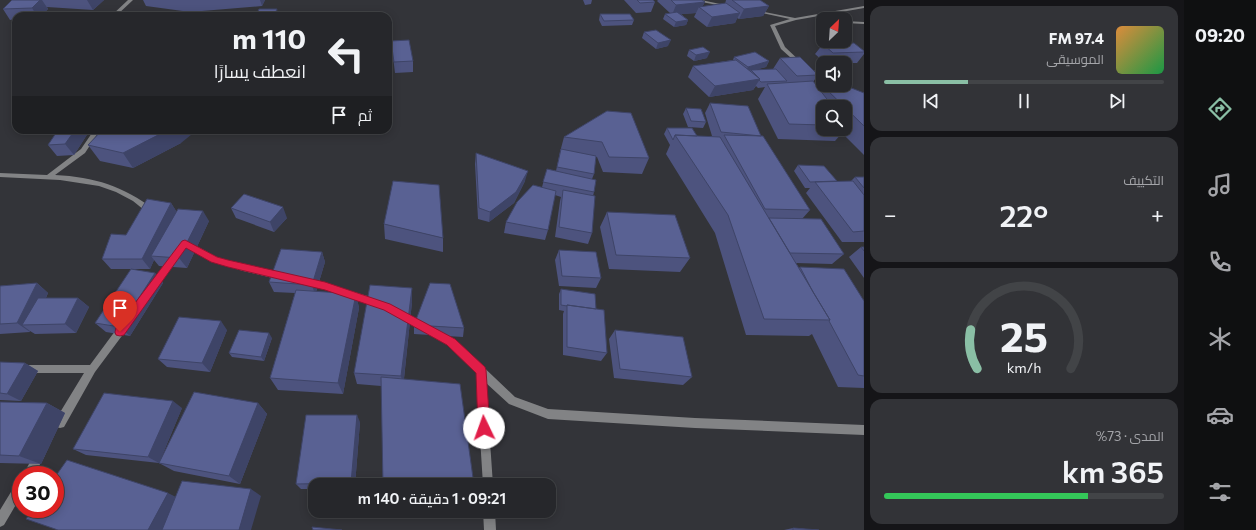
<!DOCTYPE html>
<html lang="ar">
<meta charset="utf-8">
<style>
body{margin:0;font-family:Commissioner,Cairo,sans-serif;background:#323337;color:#f1f3f6;direction:rtl;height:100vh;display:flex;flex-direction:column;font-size:15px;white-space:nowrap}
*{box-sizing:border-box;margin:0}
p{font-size:13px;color:#a4a5a9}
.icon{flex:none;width:22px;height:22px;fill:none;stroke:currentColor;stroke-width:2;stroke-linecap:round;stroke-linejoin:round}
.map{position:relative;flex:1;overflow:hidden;direction:ltr}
.panel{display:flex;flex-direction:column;gap:6px;padding:6px;background:#151518;width:320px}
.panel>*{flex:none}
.guide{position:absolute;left:12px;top:12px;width:380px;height:122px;border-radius:12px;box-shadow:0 2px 10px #0003,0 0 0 1px #424447;direction:rtl;background:#26272b;color:#f1f3f6;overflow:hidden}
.needle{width:26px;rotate:25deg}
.controls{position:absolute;left:816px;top:12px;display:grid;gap:8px}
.controls a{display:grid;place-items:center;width:36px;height:36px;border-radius:8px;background:#26272b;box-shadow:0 2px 10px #0003,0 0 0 1px #424447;font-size:20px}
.speed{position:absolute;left:12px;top:466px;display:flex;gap:8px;font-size:20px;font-weight:700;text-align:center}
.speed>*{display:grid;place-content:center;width:52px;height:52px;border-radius:50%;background:#26272b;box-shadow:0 2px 10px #0003,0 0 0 1px #424447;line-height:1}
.speed .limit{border:6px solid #d22;background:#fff;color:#111}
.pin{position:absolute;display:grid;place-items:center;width:34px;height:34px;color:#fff;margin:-41px -17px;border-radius:50% 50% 50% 0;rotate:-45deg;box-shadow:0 0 4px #0007}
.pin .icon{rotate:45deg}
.me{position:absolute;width:44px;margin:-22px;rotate:357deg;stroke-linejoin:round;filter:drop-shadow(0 0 3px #0008)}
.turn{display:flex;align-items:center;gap:14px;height:84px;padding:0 20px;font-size:18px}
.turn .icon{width:52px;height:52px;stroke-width:2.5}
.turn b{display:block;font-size:28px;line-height:34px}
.then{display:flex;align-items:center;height:38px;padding:0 20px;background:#0003;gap:8px;font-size:15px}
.big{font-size:30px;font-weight:600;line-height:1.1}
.panel .tile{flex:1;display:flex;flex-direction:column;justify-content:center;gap:6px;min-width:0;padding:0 14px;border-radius:12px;background:#323337}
.panel .dial{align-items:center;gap:0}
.dial svg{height:104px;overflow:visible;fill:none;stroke:#424447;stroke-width:7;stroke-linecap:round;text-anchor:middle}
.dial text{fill:#f1f3f6;stroke:none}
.song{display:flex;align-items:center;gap:12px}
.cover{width:48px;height:48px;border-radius:6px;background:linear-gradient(135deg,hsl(30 70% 55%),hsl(140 70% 35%))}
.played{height:4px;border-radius:2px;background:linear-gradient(90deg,#8abfa5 30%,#424447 30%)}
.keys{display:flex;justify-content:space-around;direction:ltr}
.heat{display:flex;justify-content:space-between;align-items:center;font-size:22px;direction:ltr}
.charge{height:6px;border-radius:3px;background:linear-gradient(90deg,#34c759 73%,#424447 0)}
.trip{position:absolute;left:308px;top:478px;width:248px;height:40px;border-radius:12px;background:#26272b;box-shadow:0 2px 10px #0003,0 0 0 1px #424447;font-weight:600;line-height:40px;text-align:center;direction:rtl}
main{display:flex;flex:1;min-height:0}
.dock{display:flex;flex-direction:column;width:72px;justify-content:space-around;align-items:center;background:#0f1011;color:#a4a5a9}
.dock .icon{width:28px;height:28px}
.dock .current{color:#8abfa5}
.dock b{font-size:18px;color:#f1f3f6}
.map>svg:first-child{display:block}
</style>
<main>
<nav class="dock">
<b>09:20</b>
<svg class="icon current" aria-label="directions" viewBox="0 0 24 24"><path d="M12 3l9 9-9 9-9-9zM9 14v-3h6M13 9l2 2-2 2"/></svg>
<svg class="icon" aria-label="music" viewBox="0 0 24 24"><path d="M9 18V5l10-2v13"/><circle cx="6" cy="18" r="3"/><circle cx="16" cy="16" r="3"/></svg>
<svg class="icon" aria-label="phone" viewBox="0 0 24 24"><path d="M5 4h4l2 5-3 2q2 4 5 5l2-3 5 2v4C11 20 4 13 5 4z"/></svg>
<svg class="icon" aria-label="climate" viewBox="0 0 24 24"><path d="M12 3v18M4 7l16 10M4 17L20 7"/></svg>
<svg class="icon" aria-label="car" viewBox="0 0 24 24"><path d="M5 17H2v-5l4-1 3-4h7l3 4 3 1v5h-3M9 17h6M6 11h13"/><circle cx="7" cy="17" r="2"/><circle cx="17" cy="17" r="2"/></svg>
<svg class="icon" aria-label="filters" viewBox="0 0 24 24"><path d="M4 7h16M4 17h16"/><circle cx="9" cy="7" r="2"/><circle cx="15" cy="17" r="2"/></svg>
</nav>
<section class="panel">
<div class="tile">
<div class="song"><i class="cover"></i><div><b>97.4 FM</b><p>الموسيقى</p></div></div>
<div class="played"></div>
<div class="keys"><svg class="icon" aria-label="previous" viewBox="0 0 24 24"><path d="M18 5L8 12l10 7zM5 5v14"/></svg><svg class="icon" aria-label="pause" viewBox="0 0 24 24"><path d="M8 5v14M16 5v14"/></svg><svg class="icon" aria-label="next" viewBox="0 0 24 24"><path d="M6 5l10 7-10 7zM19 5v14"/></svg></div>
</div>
<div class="tile"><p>التكييف</p>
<div class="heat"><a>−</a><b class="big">22°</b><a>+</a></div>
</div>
<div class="tile dial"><svg viewBox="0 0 100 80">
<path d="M14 69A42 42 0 1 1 86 69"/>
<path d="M14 69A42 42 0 0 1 9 39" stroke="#8abfa5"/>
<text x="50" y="56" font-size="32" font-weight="700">25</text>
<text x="50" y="72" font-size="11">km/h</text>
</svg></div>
<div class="tile"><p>المدى · 73%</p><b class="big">365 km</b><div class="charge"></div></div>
</section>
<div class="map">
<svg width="864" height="530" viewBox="0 0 864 530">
<rect width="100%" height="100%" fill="#333439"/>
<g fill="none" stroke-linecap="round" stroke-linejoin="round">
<!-- street -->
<path fill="#828385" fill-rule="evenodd" d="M128,0H133L116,16H111Z
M691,0H701L730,6L728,7Z
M864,6V8L796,20L775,26L785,47L803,64L800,66L781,49L770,25L790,19L753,11L755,10L795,18Z
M845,21L864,22V24L845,23Z
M809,68L823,75V79L807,71V69Z
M94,130H100L85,153L55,175C95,177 123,186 155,210L156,212L155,214H149L133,201L116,192L99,186L60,180L0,177V173L47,175L81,149Z
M187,241L217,257L243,265L281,274L284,275L285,277L284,279L281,280L243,271L211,261L184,246L183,244L184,242Z
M174,255L177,256L178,258L177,260L156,288H150L149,286L150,284L171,256Z
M308,279L325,283L377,299L380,300L381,303L380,306L377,307L325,289L305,284L304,282L305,280Z
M402,311L454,339L515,397L548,409L695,418L864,425V435L695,428L548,419L509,404L486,383L493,485H483L476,373L448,345L399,318L398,315L399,312Z
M124,322L127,323L128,326L127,329L95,372L64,427L60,428L56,427L55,423L56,419L84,373H25L22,372L20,369L22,366L25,365H90L121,323Z
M40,450L44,451L45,455L34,475H23L36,451Z
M21,481V496L4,525L0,527V510L17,482Z
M483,511H495L496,530H484Z"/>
</g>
<!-- wall -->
<path fill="#4d537e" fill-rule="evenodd" d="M12,0H104L93,10L47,7L48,9L41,16H16V19L10,20L3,9Z
M143,0H265L262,6L190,12L146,6Z
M583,0H592L591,4L585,5Z
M624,0H653L655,2L651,12L636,13Z
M658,0H702L705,2L702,7L725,4L726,0H760L769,6L763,16L739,19L737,18L735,23L707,27L694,17L696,13L681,14L688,20L686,25L674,27L663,19L665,14L670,13L657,1Z
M600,14L634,20L632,25L602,26L599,20Z
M644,32L668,46L656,49L642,38Z
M391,41L413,61V72L395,73Z
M823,44L864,51V54L857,63H825L815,54Z
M689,50L707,58L694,61L687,56Z
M734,57L769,61L766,67L754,70L774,69H773L780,58L818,75L813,82L819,89L822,85L864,93V155L842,133L835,141L778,139L758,99L765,87L758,88L756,86L753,90L709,97L688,77L693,66L733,60ZM823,107H845V129H823Z
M710,103L761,136L810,210L802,219L844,254L832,264L796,263L799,268L800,267L864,301V388L838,387L812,334L809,336L746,335L715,233L666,154L670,145L664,134L667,128L697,136H712L705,113Z
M686,108L706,122L703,128L688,127L683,114Z
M607,111L649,158L642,174L603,172L597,157H596L594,174L592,179L594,192L593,196L592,233L588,244L555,237L560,201L561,197L555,195L548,230L545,240L504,233L506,222L542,187L547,169L556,171L560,152L564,137Z
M58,130H90L74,155L57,156L48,145Z
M181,143L133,168L100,161L88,145Z
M476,153L525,181L514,203L489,222L478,219L475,164Z
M798,165L837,181H851L855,177H864V242H842L806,193L810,188H805L794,171Z
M171,203L176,211L209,221L187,268L159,266L154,260L150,269H111L102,259L126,235Z
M231,208L287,218L274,232L236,218Z
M607,212L690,258L680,272L609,269L600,227Z
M384,224L443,238V252L385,239Z
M861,247H864V278L849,257Z
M559,250L601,278L596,288L559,286L555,260Z
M322,252L325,262L316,292L356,294L359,308L343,394L278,390L270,378L295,293L274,292L269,282Z
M155,273L163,283L130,336L106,332L95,323Z
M37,283L48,293L46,298H78L89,307L76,333L35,334L30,331V332L0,334V286Z
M561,289L596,309L607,353L601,361L563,355V314L564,311L559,310V294Z
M412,302L404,379L381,386L357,384L354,373Z
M414,325L464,328L463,337L414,334Z
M227,330L210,372L167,367L158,359Z
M615,330L692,377L683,385L614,378L609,339Z
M272,338L264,361L232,357L229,353Z
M0,362L25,363L38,371L21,401L0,400Z
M0,402L47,403L65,413L41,464L0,463Z
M258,403L267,414L240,484L174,471L159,463Z
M182,408L159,463L86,455L73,449Z
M360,422L355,485H315V489H301L296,484Z
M793,528L819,530H784Z"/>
<!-- shaded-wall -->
<path fill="#3e4467" d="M40,0H42L48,9L41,16H37L32,8Z
M87,0H104L93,10Z
M260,0H265L262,6Z
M705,2L701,9L699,7L696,13L672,15L676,5Z
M769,6L763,16L739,19L744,9Z
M277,9L278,14V16H274Z
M740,13L735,23L707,27L712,17Z
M688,20L686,25L674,27L676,22Z
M671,40L668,46L656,49L658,43Z
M710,52L707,58L694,61L696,55Z
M769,61L766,67L751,71V70L750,71L745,72L748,67Z
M760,79L753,90L709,97L715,86Z
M75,130H90L74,155L65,144Z
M168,130H197L181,143L133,168L123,153Z
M528,171L525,181L514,203L489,222L490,212Z
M171,203L178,214L151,256L154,260L150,269L142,259Z
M283,207L287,218L274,232L270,222Z
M203,211L209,221L187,268L179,258Z
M322,252L325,262L315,295L312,285Z
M155,273L163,283L130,336L120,327Z
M37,283L48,293L33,325H22L30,331V332L17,323Z
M412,288V302L403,387L401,376Z
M356,294L359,308L343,394L338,383Z
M78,298L89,307L76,333L65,324Z
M221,321L227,330L210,372L202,363Z
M269,333L272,338L264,361L261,357Z
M25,363L38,371L21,401L7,394Z
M173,401L182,408L159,463L148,457Z
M47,403L65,413L41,464L19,456Z
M258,403L267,414L240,484L229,476Z
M357,415L360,422L355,485H352L351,483Z
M251,489L261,496L251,530H239Z
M168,493L182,500L166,530H148Z"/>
<!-- building -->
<path fill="#596193" stroke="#3e4467" d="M12,0H40L32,8L3,9Z
M637,0H653L655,2L640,3Z
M671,0H702L705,2L676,5Z
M732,0H760L769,6L744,9Z
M726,3L740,13L712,17L699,7Z
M259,9H277L274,16H256Z
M677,12L688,20L676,22L665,14Z
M600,14H630L634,20L604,21Z
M656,30L671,40L658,43L644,32Z
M409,40L413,61L394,62L391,41Z
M854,43L864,51V52L833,53L823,44Z
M703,47L710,52L696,55L689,50Z
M755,52L769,61L748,67L734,57Z
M800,57L818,75L797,76L780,58Z
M736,60L760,79L715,86L693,66Z
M776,69L787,81L761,82L759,80L760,79L751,70Z
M813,81L833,107H823V125L789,124L767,84Z
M822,85H844L864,93V126Z
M710,103L748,106L761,136L721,132Z
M686,108L701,109L706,122L691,121Z
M607,111L631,113L649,158L609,157L602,142L564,137Z
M667,128H692L697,136L675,135L673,140Z
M58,130H75L65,144L48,145Z
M102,130H168L123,153L88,145Z
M675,135L720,137L830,320L764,319L728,215Z
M724,135L763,136L810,210L765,209Z
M561,149L596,156L594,174L557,167Z
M476,153L528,171L516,192L490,212L479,208Z
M798,165L824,166L837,181L810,182Z
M547,169L596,180L594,192L543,182Z
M855,177H864V188Z
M393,181L439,185L443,238L384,224Z
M853,181L864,195V231L853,232L815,182Z
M533,185L556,191L548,230L506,222L517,202Z
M563,190L595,196L592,233L559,227Z
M244,194L283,207L270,222L231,208Z
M147,199L171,203L142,259H102L111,234L126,235Z
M178,209L203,211L179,258L151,256Z
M607,212L675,215L690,258L616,255Z
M769,218L821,219L844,254L790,253Z
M861,247H864V251Z
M281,249L322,252L312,285L269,282Z
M559,250L596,252L601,278L562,276Z
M800,267L844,269L864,301V376L858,375L829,321L830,320L813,292Z
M131,269L155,273L120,327L95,323Z
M37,283L17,323L0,324V286Z
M430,283L450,284L464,328L414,325Z
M370,285L412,288L401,376L354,373Z
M561,289L595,294L596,309L567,305V306L561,305Z
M296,290L356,294L338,383L270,378Z
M38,298H78L65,324L22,325Z
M567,305L604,310L607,353L567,347Z
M179,317L221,321L202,363L158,359Z
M239,330L269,333L261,357L229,353Z
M615,330L683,337L692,377L620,369Z
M0,362L25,363L7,394L0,393Z
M381,377L460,384L474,485H383Z
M194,392L258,403L229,476L159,463Z
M104,393L173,401L148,457L73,449Z
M0,402L47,403L19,456L0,455Z
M306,415H357L351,483L296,484Z
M67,460L168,493L148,530H58L26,519L33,509H55V477Z
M182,481L251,489L239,530H162Z
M312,527L342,530H313Z
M793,528L819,530H793Z"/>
<!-- route -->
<path fill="#e11d48" stroke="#92132f" d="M185,240L217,257L228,260L325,282L390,304L455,339L485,367L486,370L490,428L488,432L484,434L480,432L478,428L476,373L447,345L384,310L325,290L228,267L211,262L186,248L124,335L120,336L116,335L115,332L116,328L182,241Z"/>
</svg>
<div class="controls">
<a><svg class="needle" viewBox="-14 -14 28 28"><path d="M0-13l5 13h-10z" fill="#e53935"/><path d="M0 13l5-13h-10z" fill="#a4a5a9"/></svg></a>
<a><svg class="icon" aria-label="sound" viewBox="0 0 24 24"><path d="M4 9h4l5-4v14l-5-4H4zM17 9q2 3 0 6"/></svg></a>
<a><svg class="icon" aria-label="search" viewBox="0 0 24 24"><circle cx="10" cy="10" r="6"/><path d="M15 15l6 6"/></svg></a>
</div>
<div class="speed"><div class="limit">30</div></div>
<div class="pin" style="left:120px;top:332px;background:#d93025"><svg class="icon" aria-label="arrive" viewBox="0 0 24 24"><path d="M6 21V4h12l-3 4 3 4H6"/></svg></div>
<svg class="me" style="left:484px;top:428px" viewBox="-20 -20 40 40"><circle r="19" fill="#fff"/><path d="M0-13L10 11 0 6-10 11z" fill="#e11d48"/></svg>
<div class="trip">09:21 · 1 دقيقة · 140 m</div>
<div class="guide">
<div class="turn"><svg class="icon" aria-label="left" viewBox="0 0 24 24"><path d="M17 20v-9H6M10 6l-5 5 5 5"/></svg><div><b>110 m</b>انعطف يسارًا</div></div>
<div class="then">ثم<svg class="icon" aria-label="arrive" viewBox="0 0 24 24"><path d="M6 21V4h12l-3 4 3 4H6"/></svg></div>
</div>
</div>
</main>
